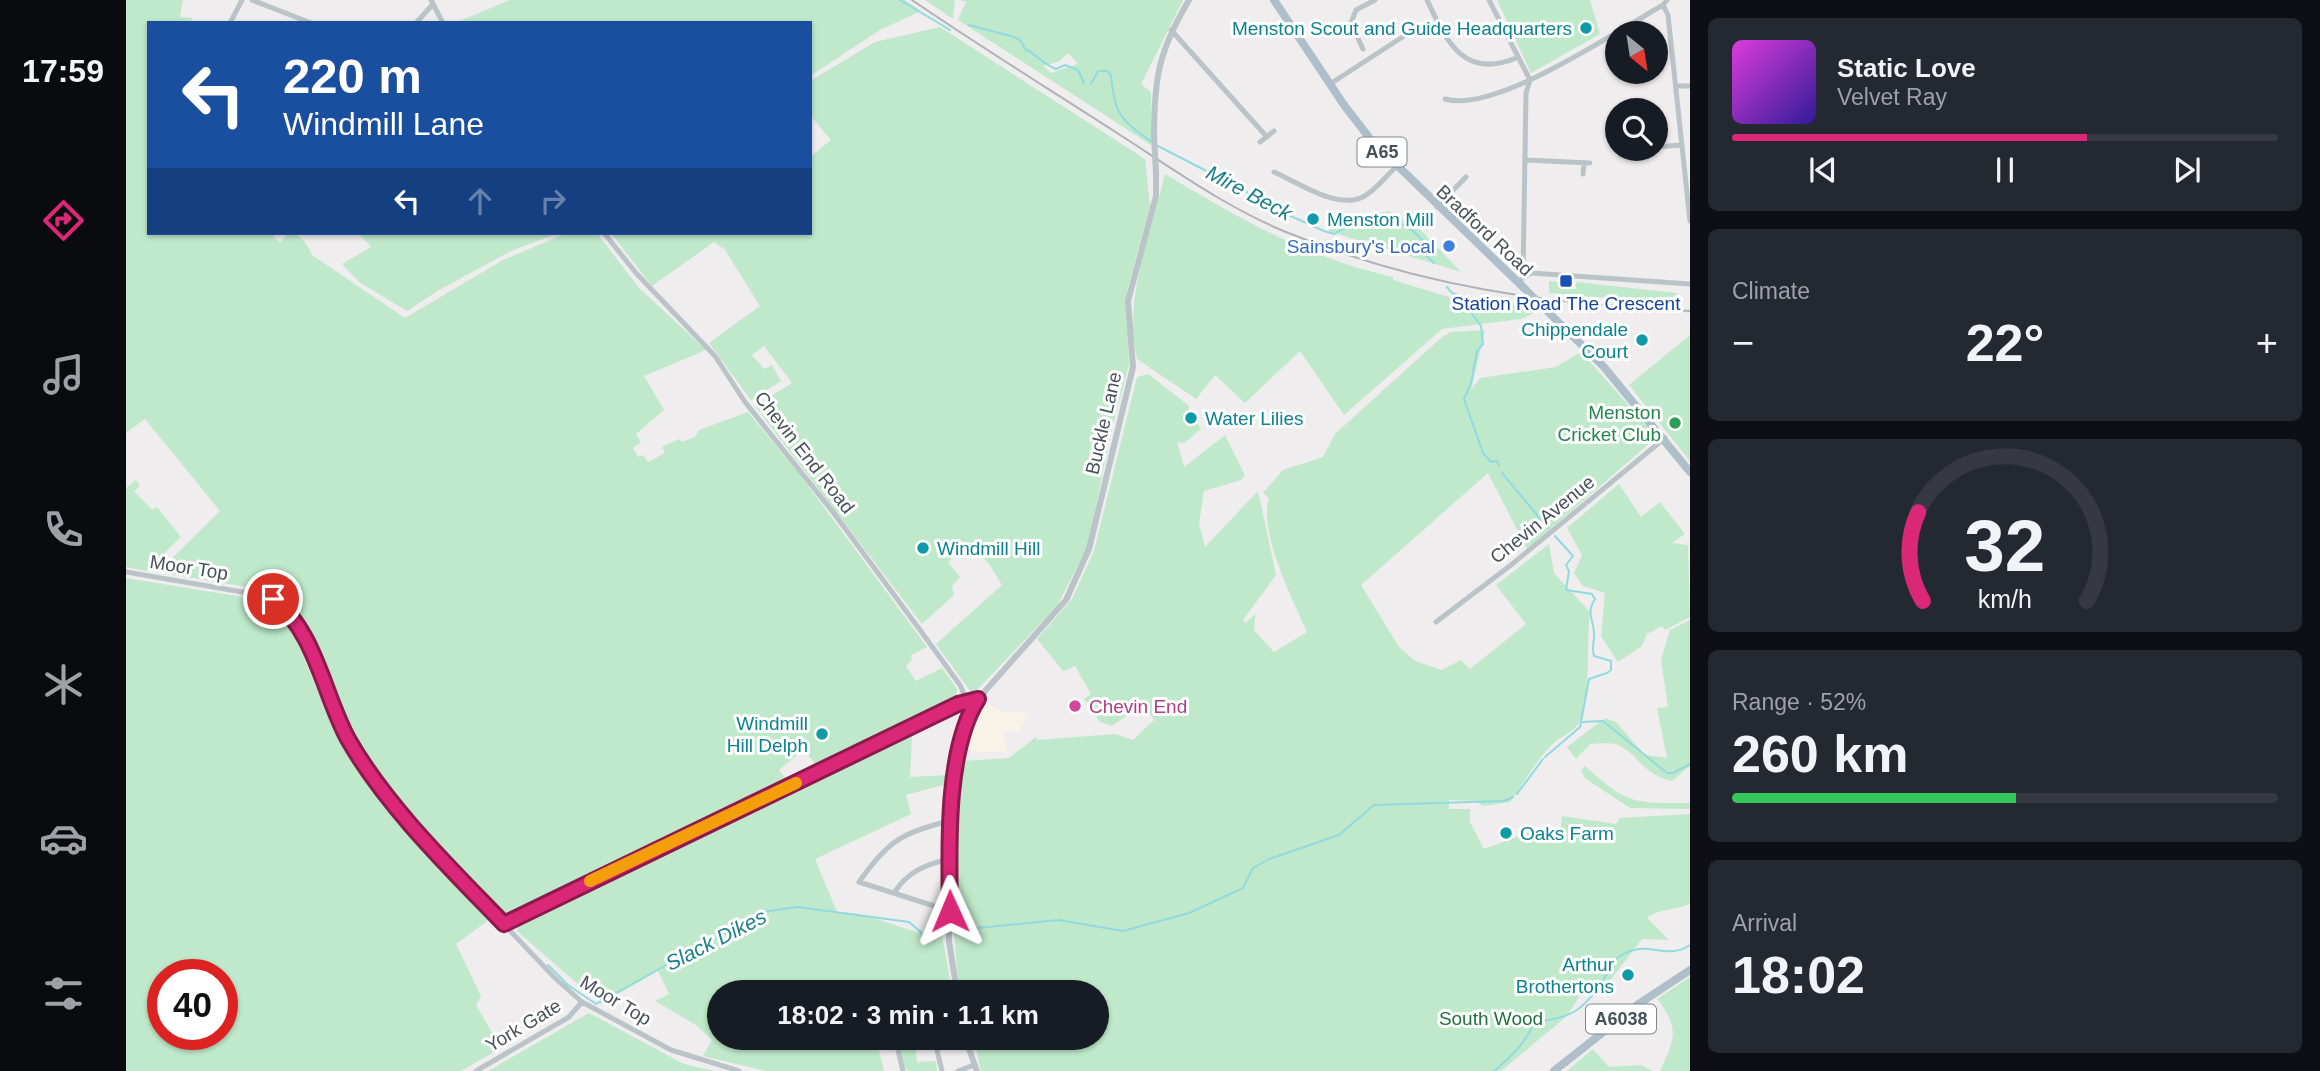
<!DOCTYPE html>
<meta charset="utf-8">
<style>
body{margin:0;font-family:Helvetica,sans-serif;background:#242831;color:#f1f3f6;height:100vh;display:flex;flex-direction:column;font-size:26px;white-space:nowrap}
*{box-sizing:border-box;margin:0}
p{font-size:23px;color:#9ea1a6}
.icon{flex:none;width:38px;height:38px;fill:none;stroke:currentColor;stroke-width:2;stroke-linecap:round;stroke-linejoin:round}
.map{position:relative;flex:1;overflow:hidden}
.details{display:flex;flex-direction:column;gap:18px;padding:18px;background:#0d0f14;width:630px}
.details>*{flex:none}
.guide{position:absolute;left:21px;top:21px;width:665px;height:214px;border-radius:0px;box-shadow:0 2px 5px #0004;background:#1a4fa0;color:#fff;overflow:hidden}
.needle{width:46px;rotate:150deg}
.buttons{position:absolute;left:1479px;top:21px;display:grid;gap:14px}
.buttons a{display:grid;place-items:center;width:63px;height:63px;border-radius:50%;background:#171b24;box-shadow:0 2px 5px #0004;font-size:35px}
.speed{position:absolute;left:21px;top:959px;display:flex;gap:14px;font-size:35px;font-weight:700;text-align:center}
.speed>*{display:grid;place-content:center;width:91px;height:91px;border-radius:50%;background:#171b24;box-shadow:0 2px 5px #0004;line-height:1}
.speed .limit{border:10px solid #d22;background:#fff;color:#111}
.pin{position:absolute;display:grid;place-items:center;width:60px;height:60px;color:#fff;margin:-30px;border:4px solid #fff;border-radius:50%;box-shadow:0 2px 7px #0007}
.me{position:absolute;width:77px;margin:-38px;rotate:359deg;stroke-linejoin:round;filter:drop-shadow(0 0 5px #0008)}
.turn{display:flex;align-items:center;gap:24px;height:147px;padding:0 21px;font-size:32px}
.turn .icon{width:91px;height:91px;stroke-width:2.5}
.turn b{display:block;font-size:49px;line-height:60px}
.lanes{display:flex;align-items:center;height:66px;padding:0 21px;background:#0003;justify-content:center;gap:35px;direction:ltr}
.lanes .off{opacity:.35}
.big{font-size:52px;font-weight:800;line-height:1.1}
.details .card{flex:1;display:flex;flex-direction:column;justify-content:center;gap:10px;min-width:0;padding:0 24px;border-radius:10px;background:#242831}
.details .dial{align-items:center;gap:0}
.dial svg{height:182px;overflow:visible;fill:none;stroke:#363941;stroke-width:7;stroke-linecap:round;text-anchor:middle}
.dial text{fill:#f1f3f6;stroke:none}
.song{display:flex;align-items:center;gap:21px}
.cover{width:84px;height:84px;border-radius:10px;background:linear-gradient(135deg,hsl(300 70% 55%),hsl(250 70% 35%))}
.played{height:7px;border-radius:4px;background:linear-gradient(90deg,#db2777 65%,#363941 65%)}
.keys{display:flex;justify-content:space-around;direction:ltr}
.heat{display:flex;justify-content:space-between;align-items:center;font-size:38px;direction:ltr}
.charge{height:10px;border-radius:5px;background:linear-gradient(90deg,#34c759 52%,#363941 0)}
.trip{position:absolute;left:581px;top:980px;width:402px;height:70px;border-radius:35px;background:#171b24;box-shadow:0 2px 5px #0004;font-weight:800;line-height:70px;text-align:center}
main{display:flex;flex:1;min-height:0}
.dock{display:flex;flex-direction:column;width:126px;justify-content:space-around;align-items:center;background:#090b0e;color:#9ea1a6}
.dock .icon{width:49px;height:49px}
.dock .current{color:#db2777}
.dock b{font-size:32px;color:#f1f3f6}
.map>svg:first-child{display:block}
</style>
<main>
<nav class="dock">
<b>17:59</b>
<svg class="icon current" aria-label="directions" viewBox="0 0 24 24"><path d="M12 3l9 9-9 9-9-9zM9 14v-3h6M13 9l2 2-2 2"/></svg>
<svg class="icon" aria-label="music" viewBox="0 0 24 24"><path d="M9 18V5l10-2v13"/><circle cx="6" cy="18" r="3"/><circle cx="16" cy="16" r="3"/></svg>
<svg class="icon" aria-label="phone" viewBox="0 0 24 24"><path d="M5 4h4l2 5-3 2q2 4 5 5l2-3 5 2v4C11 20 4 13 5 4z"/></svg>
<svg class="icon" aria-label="climate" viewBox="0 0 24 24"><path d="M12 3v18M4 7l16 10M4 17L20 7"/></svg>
<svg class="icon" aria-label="car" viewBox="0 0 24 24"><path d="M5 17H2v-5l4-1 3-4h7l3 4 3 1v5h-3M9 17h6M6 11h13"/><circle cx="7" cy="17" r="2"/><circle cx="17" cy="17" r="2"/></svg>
<svg class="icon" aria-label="filters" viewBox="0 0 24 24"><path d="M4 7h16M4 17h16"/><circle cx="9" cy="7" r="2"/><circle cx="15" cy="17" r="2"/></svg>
</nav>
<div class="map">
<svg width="1564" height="1071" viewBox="0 0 1564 1071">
<rect width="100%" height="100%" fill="#efeded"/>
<!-- commercial -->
<path fill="#f9f2e7" d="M856,701L879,713L890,711L902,714L893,731H877L881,752L846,751L839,746Z"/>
<!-- green -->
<path fill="#bfe9ca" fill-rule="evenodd" d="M0,0H57L54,17L66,18L64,23H23V233H150L147,237L154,242L163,233C176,234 180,243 186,255L279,318L377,260L441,233H471L513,288L580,350L518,376L538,410L510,434L515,442L507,448L512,457L517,455L522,462L539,453L536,447L553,439L556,442L569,437L573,430L622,412L672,472L801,647L785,655L786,659L780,666L790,681L816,668L831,689L830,700L693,769L678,749L653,770L662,781L378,915C323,852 258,793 219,717C197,674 188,602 135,588L147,576L144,572L127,588L32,572L94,511L19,419L0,433Z
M384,0H779L795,11L754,30L684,76V23H329Z
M799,0H829L827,19Z
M834,0H1057L1015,84L1025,92V145L832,20L840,2ZM942,53L952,64L925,73L917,66L934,61Z
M1371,0H1464L1474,34L1405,73Z
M814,27L1019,159L1024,206L1001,291L1003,365L985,432L962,546L931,606L851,690L845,692L810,644L876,585L863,564L843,542L822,562L834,577L826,586L828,595L796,624L629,406L666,383L638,346L626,355L638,369L646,365L655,381L625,400L583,343L634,306L599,250L588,242L526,286L485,233H684V157L705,140L684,115V81L749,42Z
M1039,174C1112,218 1184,259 1267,277V280L1336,301L1340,296L1388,303L1397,297L1410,312L1395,319L1316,329L1218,415L1174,351L1119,403L1089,375L1070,399L1011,359C997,296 1025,234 1039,174Z
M1263,211L1281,221L1284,219L1335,272L1202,231L1214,219Z
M232,233H432L385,251L313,290L281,311L233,282L216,264L245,247Z
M1423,281L1440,283V289H1450V282L1551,293L1550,298L1540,297L1539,303L1423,293Z
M1359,330L1345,390L1354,378L1430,367L1455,352L1531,437L1401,549L1362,473L1235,585L1273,647L1289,661L1316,670L1335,660L1344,669L1400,624L1370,585L1423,544L1428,573L1464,612C1460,646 1465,681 1456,715C1452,730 1441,733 1430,741C1411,757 1399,783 1384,802L1357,806L1350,801L1323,800V809H1344V822L1358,849L1412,829L1420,836L1425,833L1434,838L1436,816L1490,824L1494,818L1564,814V903C1549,912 1535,907 1521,918L1543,940L1516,939L1483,982L1458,989L1441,1016L1375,1071H855L848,1040L854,1038H971V992H834C827,951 820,795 837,761L883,758L910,737L911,740L989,734L1007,740L1028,720L1017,704L986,726L974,722L958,699L965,694L949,666L937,671L911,639L946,599L968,551L1011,377L1022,374L1062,405L1063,409L1058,412H1064L1075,429L1058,443L1051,442L1058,467L1099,435L1119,475L1115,480L1078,491L1073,524L1079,547L1131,492L1133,495L1150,575L1117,620L1120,623L1129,614L1128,630L1148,652L1181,632C1167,600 1132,532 1143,498L1137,493L1157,470L1197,457L1209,434L1316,337L1325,332Z
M1564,335V461L1503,385Z
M10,480L14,486L8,491L26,510L31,507L55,537L20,571L0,567V488Z
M1493,484L1515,517L1534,502L1559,534L1546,543L1562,545L1564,617L1539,630L1536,626L1521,634L1516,646L1492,662L1475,636L1479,593L1457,586L1448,573L1456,555L1441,528Z
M0,578L135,600L140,603L144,602L158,614C179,653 191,697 214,736C253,805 310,861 364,919L330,944L355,996L350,1005L375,1048L335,1071H0ZM37,975H96V1034H37Z
M1564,620V766L1546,781C1515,774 1512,753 1492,745C1484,742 1472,744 1464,744L1450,759L1441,747L1479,718L1490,722L1519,755L1541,758L1531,708L1542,707L1535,660L1544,630Z
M783,732L786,736L784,777L822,775L821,784L780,795L785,814L689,859L711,912C748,912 781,935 816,935L826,991L593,992V1038H750L758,1071H640L577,1056L586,1040L570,1025L529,1001L543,994L532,971L475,1004L392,932L390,920Z
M1459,766C1502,805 1508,803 1564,803V809L1504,808L1460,779L1455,771Z
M1564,977V1071H1534C1549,1039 1554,1028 1531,999Z
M463,1013L558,1064L588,1071H362Z
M771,1038H789L790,1042L806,1038L808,1046L790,1050L791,1062L810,1061L811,1071H783L778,1068Z
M1467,1049L1483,1067L1515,1065L1527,1071H1441Z"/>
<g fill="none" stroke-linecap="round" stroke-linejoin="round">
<!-- stream -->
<path stroke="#91dae1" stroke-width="2" d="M774,0L824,30
M843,25L888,37L894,40L899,49C911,55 917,64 930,69L939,65L952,70L958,83
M965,84L972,71H981L985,75C988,113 994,120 1026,142
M1030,145L1100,181L1116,187L1127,199L1198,231L1208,234C1242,213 1277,212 1302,247L1298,254L1308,263
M1321,287L1326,293L1344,298L1346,314L1355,326L1357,344L1351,351L1345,383L1338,399L1357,453L1365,462L1371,461L1373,465
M1376,473L1422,528
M1457,722L1477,721L1541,773H1547L1564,764
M1419,757L1454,727L1463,679L1481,673L1485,670V661L1468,656C1465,647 1469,641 1468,632C1467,619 1460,613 1469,599L1466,594L1440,590L1443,571L1440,565L1447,556L1429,536
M1391,794L1417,759
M830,930L933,920L997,931L1063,913L1117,888L1127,868L1143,859L1213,835L1248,805L1378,801L1387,797
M422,965L442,985L470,1004L636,912L672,907L783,922L797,934L817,933
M1368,1071C1386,1056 1400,1043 1408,1022C1446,1018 1457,1011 1478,979C1482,972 1487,961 1493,957C1521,937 1537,962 1564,945"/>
<!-- minor -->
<path stroke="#bac3c8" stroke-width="5" d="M126,0L185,23
M305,0L317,23
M1301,0C1320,40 1337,80 1390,58
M1363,0L1404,80
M1541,0L1537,5L1542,15L1564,221
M104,23L116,0
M290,23L307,4
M1045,30L1141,137
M1237,49L1225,23L1230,10L1249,0
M1204,84L1278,36
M1550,86H1564
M1319,99C1369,114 1491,31 1537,5
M1489,119H1491
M1134,142L1148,131
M1530,147L1555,145
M1400,160L1464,163
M1148,172C1171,182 1211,210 1237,197C1249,191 1260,176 1270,167
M1457,174L1458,163
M1311,207L1340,177
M478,233L510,273L589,356L619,402L707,512L794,630L834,685L841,701
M1397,276L1400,93L1404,80
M1391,282L1405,273L1564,284
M0,572L128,594L147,599L158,607L173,627L222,739L247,776L332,876L429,978L456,1002L545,1050L613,1071
M1310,622L1385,565L1539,438
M823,821C775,833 762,841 733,882L824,911
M768,893C781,872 800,864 824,859
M378,924L832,704L852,699
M769,1038L777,1071
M808,1038L816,1071
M350,1071L443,1017L456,1002
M832,1071L848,1065"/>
<!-- tertiary -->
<path stroke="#bac3c8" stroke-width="6" d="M1028,136C1028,77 1033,51 1063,0
M831,992L823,941V821L834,750L852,699L940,600L963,549L1007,367L1002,301L1030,196V173
M839,1038L851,1071"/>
<!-- primary -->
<path stroke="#afbfc9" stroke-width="8" d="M1148,0L1218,105L1245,140L1398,288
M1415,305L1478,367L1564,472
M1428,1071L1514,1003L1564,970"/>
<!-- rail -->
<path stroke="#b0b3b6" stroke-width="2" d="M786,0C853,46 923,89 991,133C1046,168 1099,207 1160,232C1293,287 1422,304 1564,311"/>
<!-- tertiary-bridge -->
<path stroke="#bac3c8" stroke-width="6" d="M1028,136L1030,173"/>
<!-- primary-bridge -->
<path stroke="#afbfc9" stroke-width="8" d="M1398,288L1415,305"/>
</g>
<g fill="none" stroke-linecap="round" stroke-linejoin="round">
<defs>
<path id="route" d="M147,599C189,630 198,695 222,739C260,806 325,869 378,924L832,704L852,699C819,750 823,852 824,911"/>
</defs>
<!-- route casing -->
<use href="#route" stroke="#8e194d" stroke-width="18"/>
<!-- route -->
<use href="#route" stroke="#db2777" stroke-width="12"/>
<!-- slow -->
<path stroke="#f59e0b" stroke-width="12" d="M464,881L670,783"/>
</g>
<!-- markers -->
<g fill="#0f9aa8" stroke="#fff" stroke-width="2.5">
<circle cx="1460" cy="28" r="7"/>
<circle cx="1187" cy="219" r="7"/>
<circle cx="1516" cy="340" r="7"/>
<circle cx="1065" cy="418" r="7"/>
<circle cx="797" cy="548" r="7"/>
<circle cx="696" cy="734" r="7"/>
<circle cx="1380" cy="833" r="7"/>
<circle cx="1502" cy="975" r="7"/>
</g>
<circle fill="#3f7fe0" stroke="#fff" stroke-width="2.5" cx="1323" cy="246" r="7"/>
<rect fill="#1a4fb4" stroke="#fff" stroke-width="2.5" x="1433" y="274" width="14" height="14" rx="3.5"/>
<circle fill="#2e9e5b" stroke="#fff" stroke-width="2.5" cx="1549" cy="423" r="7"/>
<circle fill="#d1479c" stroke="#fff" stroke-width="2.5" cx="949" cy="706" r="7"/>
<g text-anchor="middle" stroke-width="6" stroke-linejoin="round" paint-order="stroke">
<!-- shield labels -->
<g fill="#fff" stroke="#7e868a" stroke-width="2">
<rect x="1231.5" y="137.5" width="49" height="29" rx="5"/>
<rect x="1460" y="1004.5" width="70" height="29" rx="5"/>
</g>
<g font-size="18" font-weight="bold" fill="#475258">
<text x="1256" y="158">A65</text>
<text x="1495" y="1025">A6038</text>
</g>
<!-- culture labels -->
<g font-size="19" fill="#0d838f" stroke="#fff" text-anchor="end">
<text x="1446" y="35">Menston Scout and Guide Headquarters</text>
<text x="1201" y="226" text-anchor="start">Menston Mill</text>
<text x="1502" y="336">Chippendale<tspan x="1502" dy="22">Court</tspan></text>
<text x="1079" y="425" text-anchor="start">Water Lilies</text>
<text x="811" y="555" text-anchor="start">Windmill Hill</text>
<text x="682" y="730">Windmill<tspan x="682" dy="22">Hill Delph</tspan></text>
<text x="1394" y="840" text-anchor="start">Oaks Farm</text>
<text x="1488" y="971">Arthur<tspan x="1488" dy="22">Brothertons</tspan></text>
</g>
<!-- street labels -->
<g font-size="19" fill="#475258" stroke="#fff">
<text transform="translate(1359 230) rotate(43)" y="7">Bradford Road</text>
<text transform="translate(977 423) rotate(-77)" y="7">Buckle Lane</text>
<text transform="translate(679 452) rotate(52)" y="7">Chevin End Road</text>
<text transform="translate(1416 519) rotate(-39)" y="7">Chevin Avenue</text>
<text transform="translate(63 567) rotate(9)" y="7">Moor Top</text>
<text transform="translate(490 1000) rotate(31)" y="7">Moor Top</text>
<text transform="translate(397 1025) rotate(-31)" y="7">York Gate</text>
</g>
<!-- shop labels -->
<g font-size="19" fill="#366cbe" stroke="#fff" text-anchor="end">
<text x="1309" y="253">Sainsbury's Local</text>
</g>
<!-- transit labels -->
<g font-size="19" fill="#164399" stroke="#fff">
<text x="1440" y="310">Station Road The Crescent</text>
</g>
<!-- leisure labels -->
<g font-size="19" fill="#27864d" stroke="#fff" text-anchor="end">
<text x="1535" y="419">Menston<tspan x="1535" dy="22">Cricket Club</tspan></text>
</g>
<!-- hotel labels -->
<g font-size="19" fill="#b23c85" stroke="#fff" text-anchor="start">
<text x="963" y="713">Chevin End</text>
</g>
<!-- park labels -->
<g font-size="19" fill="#21703f" stroke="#fff">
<text x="1365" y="1025">South Wood</text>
</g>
<!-- water labels -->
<g font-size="21" font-style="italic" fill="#1b8089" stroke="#fff">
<text transform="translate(1123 193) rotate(28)" y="7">Mire Beck</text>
<text transform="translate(590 940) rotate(-27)" y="7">Slack Dikes</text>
</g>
</g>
</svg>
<div class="buttons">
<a><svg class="needle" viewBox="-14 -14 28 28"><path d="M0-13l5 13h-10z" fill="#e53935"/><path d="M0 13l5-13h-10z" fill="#9ea1a6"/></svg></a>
<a><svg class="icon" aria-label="search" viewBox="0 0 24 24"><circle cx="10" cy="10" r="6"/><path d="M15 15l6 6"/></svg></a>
</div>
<div class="speed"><div class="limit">40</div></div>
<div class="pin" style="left:147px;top:599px;background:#d93025"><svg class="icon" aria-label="arrive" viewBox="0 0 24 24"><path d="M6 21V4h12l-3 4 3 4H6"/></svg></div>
<svg class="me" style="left:824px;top:911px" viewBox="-20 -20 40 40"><path d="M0-17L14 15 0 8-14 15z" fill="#db2777" stroke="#fff" stroke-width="4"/></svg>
<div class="trip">18:02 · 3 min · 1.1 km</div>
<div class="guide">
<div class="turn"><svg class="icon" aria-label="left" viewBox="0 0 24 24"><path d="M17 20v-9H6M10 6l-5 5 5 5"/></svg><div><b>220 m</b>Windmill Lane</div></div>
<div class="lanes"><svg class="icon" aria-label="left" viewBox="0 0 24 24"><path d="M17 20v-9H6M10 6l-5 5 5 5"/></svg><svg class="icon off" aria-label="ahead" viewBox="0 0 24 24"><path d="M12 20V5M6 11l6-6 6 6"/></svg><svg class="icon off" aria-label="right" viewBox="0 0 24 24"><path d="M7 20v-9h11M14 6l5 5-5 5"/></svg></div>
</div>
</div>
<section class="details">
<div class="card">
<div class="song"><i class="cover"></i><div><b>Static Love</b><p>Velvet Ray</p></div></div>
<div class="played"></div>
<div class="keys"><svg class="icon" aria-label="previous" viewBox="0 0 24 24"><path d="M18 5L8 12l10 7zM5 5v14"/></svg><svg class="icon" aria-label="pause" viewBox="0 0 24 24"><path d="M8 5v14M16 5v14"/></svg><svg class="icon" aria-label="next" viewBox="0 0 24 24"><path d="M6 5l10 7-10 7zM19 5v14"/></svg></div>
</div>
<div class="card"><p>Climate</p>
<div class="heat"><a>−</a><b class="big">22°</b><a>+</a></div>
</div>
<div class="card dial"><svg viewBox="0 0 100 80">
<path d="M14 69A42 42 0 1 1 86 69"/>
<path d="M14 69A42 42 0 0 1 12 30" stroke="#db2777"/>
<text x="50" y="56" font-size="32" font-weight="700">32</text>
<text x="50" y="72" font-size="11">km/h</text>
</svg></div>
<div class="card"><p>Range · 52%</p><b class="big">260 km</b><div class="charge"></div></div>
<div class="card"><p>Arrival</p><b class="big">18:02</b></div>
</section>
</main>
